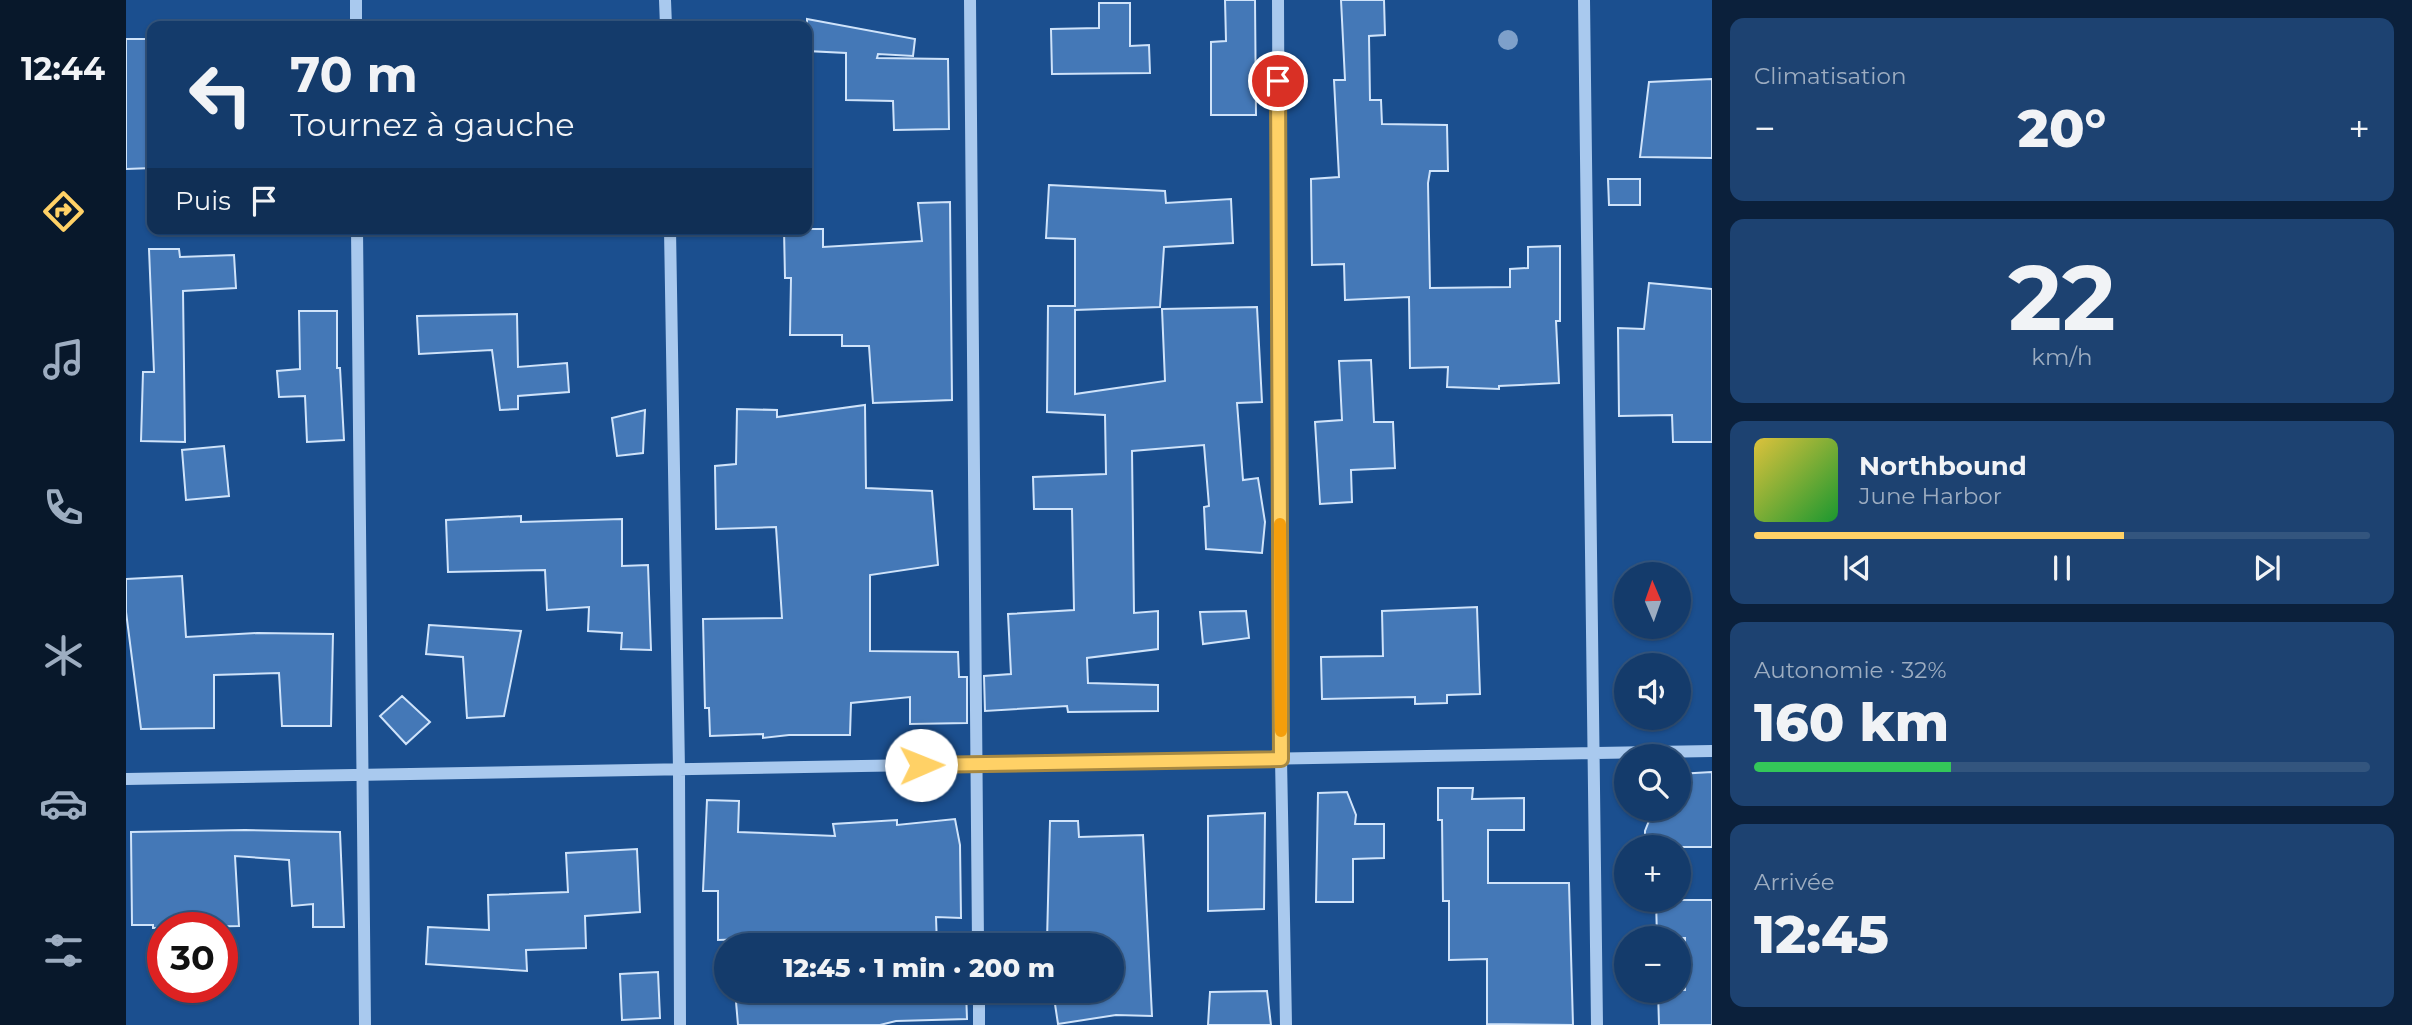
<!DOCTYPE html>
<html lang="fr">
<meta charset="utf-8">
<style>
body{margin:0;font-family:Montserrat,sans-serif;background:#1d4271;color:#f1f3f6;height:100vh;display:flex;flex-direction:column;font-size:26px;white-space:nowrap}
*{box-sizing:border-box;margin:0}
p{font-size:23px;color:#9dadc1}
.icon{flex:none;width:38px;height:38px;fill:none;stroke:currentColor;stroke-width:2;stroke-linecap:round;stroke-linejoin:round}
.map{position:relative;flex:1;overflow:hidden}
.panel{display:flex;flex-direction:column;gap:18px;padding:18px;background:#0b203b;width:700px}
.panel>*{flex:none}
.guide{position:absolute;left:21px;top:21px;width:665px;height:214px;border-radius:14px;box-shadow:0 2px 5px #0004,0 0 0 2px #33557e;background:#143b6b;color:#f1f3f6;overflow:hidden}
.needle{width:46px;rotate:358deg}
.fabs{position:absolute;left:1488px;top:562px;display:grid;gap:14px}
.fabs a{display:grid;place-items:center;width:77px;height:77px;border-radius:50%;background:#143b6b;box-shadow:0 2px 5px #0004,0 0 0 2px #33557e;font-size:35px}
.speed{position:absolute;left:21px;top:912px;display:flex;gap:14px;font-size:35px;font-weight:700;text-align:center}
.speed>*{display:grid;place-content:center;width:91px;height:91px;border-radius:50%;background:#143b6b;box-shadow:0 2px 5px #0004,0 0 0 2px #33557e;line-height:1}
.speed .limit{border:10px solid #d22;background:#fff;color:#111}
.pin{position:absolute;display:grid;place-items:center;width:60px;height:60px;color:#fff;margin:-30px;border:4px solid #fff;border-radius:50%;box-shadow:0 2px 7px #0007}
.me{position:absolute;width:77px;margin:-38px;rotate:89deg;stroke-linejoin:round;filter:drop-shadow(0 0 5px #0008)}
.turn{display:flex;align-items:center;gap:24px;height:147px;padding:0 28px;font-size:32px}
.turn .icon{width:91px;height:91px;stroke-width:2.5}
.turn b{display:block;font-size:49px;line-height:60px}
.then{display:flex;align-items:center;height:66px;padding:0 28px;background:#0003;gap:14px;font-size:26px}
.big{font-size:52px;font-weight:800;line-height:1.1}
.panel .tile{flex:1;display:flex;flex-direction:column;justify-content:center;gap:10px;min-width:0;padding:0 24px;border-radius:14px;background:#1d4271}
.panel .dial{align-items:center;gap:0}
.dial b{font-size:91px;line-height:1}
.song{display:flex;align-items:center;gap:21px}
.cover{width:84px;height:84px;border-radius:10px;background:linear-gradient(135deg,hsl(50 70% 55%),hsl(130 70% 35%))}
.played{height:7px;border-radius:4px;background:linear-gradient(90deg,#ffd166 60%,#33557e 60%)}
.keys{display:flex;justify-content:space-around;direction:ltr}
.heat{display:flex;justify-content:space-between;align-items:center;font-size:38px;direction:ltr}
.charge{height:10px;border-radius:5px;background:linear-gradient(90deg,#34c759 32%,#33557e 0)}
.trip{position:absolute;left:588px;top:933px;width:410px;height:70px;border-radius:35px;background:#143b6b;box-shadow:0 2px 5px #0004,0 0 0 2px #33557e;font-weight:800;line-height:70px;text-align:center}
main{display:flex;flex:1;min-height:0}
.tab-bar{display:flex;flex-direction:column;width:126px;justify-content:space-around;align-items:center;background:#08182b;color:#9dadc1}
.tab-bar .icon{width:49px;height:49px}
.tab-bar .on{color:#ffd166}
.tab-bar b{font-size:32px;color:#f1f3f6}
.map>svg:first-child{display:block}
</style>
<main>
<nav class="tab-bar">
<b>12:44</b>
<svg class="icon on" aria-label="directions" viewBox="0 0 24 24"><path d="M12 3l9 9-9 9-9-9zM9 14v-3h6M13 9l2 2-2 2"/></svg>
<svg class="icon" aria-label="music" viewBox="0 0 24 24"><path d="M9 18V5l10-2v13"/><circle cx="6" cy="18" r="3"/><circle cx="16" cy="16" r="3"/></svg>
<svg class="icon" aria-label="phone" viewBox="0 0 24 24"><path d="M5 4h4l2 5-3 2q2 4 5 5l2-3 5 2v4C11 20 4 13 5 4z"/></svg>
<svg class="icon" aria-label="climate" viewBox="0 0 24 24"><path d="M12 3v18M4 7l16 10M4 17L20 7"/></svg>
<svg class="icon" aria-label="car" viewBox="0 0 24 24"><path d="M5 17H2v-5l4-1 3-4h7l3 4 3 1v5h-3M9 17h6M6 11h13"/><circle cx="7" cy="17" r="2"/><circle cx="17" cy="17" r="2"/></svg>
<svg class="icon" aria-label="filters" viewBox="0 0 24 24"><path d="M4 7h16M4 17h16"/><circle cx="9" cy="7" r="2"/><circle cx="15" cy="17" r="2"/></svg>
</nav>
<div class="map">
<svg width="1586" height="1025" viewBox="0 0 1586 1025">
<rect width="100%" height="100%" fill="#1b4f8f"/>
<!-- building -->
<path fill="#4478b7" stroke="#cfe3fa" stroke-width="2" d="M1099,0H1129L1130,115H1085V42L1100,41Z
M1215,0H1258L1259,35L1243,36L1244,100H1255L1256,124L1321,125L1322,171H1304L1302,183L1304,288L1384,287V269L1402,268V247L1434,246V321H1430L1433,383L1373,386V389L1321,387L1322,367L1284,368L1283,297L1219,300L1218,264L1186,265L1185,179L1213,177L1208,80H1219Z
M973,3H1004V46L1023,45L1024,73L926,74L925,29L973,28Z
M681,19L789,39L787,56L752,54L751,58L822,59L823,129L768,130L767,101L720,100V53L681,51Z
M0,39H26V168L0,169Z
M1586,79V158L1514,157L1523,82Z
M1482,179H1514V205H1483Z
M923,185L1039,191L1040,203L1105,199L1107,243L1038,247L1034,307L949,310V394L1039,381L1036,309L1131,307L1136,402L1111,403L1117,480L1132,478L1139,522L1136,553L1080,549L1078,507L1083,506L1078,445L1006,451L1008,613L1032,611V649L961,658L962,683L1032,685V711L942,712L941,706L859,711L858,676L885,674L882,614L948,610L946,509H908L907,477L980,474L979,415L921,412L922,306H949V239L920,238Z
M824,202L826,400L747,403L743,346H716V335H664L665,278H659L658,229H697V247L796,241L792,203Z
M23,249H53L54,257L108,255L110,288L57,291L59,442L15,441L17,372H28Z
M1523,283L1586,289V442H1547L1546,415L1493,416L1492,328L1518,329Z
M173,311H211V368H214L218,440L181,442L179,396L153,397L151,371L174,369Z
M391,314L392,367L441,363L443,392L392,396V409L374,410L366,350L293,354L291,316Z
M1245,360L1248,422H1267L1269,468L1225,470L1226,502L1194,504L1189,422L1216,420L1213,361Z
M739,405L740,488L806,491L812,565L744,575V651L832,652L833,677H841V723L784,724V697L725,703L724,735H663L637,738V734L584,736L583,708H579L577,619L656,618L650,527L590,529L589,466L610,464L611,409L651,410V417Z
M519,410L517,453L491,456L486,418Z
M98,446L103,496L60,500L56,450Z
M395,516V522L496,519V566L522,565L525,650L495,649L496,633L462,631L463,607L421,610L419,570L322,572L320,520Z
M56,576L60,637L131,633L207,634L205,726H156L153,673L88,675V728L15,729L0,612V579Z
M1351,607L1354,694L1321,695V703L1289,704V697L1196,699L1195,657L1257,656L1256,611Z
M1120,611L1123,638L1077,644L1074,612Z
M303,625L395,631L378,716L341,718L337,657L300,654Z
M276,696L304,722L280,744L254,716Z
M1586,772V847H1519V831L1528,808H1552V774Z
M1312,788H1347L1346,799L1398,798V830H1362V883H1443L1447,1025L1361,1024V959L1323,960V901H1317L1316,820H1312Z
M1221,792L1230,815L1229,824H1258V858L1227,859V902H1190L1192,793Z
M581,800L613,801L612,832L709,836L707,824L771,820V825L829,819L834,845L835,918L810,917L811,945H680V937L592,940V891H577Z
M1139,813L1138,909L1082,911V816Z
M924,821H952L953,837L1017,835L1026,1016L990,1015L932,1024L927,991L985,990V945H927V941H921Z
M119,830L214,832L218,927H187V904L166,906L163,860L109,856L113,926L27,928V925H6L5,832Z
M511,849L514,912L459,916L460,948L400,950L401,971L300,964L302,927L363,930L362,895L442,892L440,853Z
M1530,900H1586V1025H1533L1532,990H1559V938H1531Z
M532,972L534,1018L496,1020L494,974Z
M609,990H840L841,1019L770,1021L754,1025H612Z
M1141,991L1145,1025H1082L1084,992Z"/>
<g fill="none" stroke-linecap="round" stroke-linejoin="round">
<!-- minor -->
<path stroke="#a9c9ee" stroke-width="12" d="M230,0V26
M539,0L540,26
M844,0L852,945
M1152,0L1155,759L1160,1025
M1458,0L1471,1025
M231,229L239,1025
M544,229L553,770L554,1025
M0,779L1586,751
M853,990V1025"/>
</g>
<!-- trees -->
<circle fill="#7ea0ca" cx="1382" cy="40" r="10"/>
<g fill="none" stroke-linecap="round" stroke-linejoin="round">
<defs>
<path id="route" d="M795,765L1155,759L1152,81"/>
</defs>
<!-- route casing -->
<use href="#route" stroke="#a68842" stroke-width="18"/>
<!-- route -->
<use href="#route" stroke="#ffd166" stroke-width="12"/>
<!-- slow -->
<path stroke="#f59e0b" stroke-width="12" d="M1154,524L1155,731"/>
</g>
</svg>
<div class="fabs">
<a><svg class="needle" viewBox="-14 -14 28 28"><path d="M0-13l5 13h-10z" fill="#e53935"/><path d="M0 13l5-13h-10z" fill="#9dadc1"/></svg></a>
<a><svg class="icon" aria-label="sound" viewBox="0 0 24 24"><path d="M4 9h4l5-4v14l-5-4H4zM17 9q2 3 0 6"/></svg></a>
<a><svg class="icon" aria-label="search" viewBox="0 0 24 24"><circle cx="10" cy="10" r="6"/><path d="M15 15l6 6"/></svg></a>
<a>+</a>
<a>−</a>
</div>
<div class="speed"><div class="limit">30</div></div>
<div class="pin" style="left:1152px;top:81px;background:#d93025"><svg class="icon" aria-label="arrive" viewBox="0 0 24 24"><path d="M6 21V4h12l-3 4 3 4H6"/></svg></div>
<svg class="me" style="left:795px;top:765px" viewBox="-20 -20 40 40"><circle r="19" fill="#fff"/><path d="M0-13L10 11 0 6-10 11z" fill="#ffd166"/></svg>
<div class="trip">12:45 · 1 min · 200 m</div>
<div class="guide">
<div class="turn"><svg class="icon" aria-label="left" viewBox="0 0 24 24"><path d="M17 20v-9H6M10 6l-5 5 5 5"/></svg><div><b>70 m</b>Tournez à gauche</div></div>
<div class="then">Puis<svg class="icon" aria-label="arrive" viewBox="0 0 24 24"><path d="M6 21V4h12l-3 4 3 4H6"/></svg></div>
</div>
</div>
<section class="panel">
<div class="tile"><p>Climatisation</p>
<div class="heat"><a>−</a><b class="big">20°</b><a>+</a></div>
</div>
<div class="tile dial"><b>22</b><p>km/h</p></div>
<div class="tile">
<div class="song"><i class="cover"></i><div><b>Northbound</b><p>June Harbor</p></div></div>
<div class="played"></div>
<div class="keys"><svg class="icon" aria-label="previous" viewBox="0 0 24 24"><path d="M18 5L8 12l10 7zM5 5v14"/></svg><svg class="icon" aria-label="pause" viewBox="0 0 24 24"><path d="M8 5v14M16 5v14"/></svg><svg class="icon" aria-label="next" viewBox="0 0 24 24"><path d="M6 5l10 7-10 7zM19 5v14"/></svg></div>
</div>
<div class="tile"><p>Autonomie · 32%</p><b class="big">160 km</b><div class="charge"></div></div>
<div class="tile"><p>Arrivée</p><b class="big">12:45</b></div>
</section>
</main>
